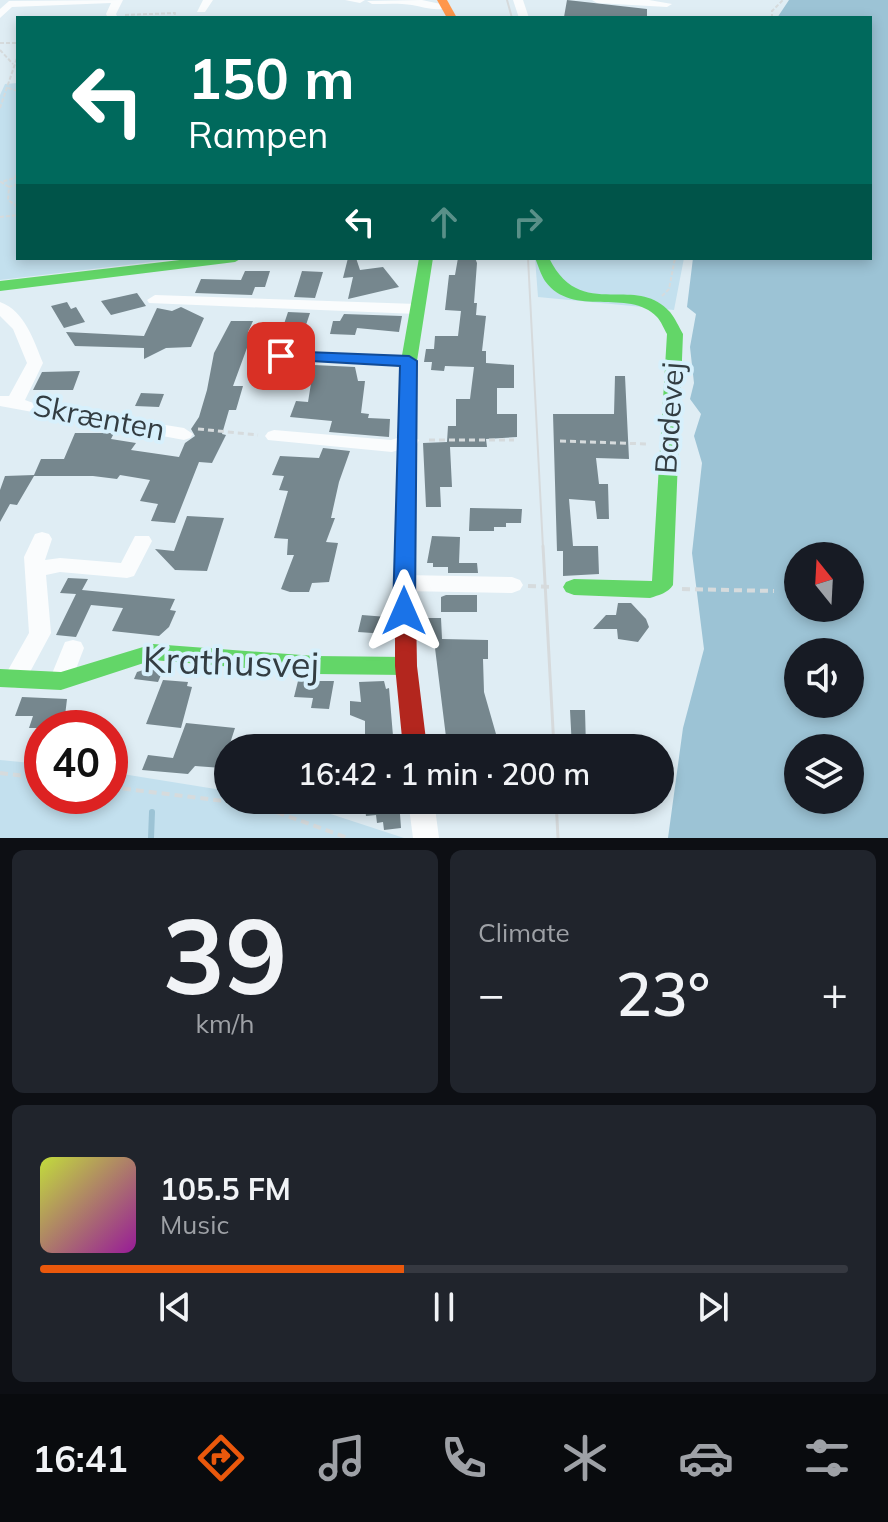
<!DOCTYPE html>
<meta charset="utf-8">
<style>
body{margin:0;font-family:Mulish,sans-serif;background:#20242c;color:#f1f3f6;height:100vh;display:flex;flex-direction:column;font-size:30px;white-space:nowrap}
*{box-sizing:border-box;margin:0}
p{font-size:26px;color:#9ea1a6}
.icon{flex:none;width:44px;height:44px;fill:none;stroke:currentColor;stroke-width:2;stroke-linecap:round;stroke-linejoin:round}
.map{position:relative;height:838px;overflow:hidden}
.drawer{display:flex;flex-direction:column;gap:12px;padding:12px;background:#0d0f14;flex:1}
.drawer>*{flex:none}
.hud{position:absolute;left:16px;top:16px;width:856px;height:244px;border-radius:0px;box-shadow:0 4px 12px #0003;background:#00695c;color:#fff;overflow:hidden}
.needle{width:52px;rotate:342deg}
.controls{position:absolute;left:784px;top:542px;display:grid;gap:16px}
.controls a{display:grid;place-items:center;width:80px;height:80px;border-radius:50%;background:#171b24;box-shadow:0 4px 12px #0003;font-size:40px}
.speed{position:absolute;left:24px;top:710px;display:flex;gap:16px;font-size:40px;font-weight:700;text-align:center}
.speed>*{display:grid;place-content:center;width:104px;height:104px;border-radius:50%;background:#171b24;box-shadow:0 4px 12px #0003;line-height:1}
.speed .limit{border:12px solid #d22;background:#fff;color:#111}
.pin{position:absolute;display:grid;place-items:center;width:68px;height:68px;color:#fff;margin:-34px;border-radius:16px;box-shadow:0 4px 12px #0006}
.me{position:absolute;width:88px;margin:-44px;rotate:0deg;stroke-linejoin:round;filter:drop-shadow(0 0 6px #0008)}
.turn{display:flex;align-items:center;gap:28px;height:168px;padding:0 40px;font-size:36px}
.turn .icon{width:104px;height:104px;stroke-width:2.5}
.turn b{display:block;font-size:56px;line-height:68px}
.lanes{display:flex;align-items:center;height:76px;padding:0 40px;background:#0003;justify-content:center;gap:40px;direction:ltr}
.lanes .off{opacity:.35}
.big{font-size:60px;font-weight:600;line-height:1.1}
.drawer .widget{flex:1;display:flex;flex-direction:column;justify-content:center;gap:12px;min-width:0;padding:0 28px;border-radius:12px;background:#20242c}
.drawer .dial{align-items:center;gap:0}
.dial b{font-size:104px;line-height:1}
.song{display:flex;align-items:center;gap:24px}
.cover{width:96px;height:96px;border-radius:12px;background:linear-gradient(135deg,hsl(70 70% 55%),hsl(300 70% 35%))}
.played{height:8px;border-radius:4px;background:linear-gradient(90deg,#ea580c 45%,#363941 45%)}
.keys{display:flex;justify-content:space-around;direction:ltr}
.heat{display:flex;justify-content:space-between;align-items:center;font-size:44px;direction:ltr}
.drawer .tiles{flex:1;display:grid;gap:12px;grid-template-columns:1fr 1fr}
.widget:last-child{grid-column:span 2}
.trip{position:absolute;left:214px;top:734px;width:460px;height:80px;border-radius:40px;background:#171b24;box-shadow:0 4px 12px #0003;font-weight:600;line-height:80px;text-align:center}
.menu{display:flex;height:128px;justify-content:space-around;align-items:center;background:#090b0e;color:#9ea1a6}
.menu .icon{width:56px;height:56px}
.menu .selected{color:#ea580c}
.menu b{font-size:36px;color:#f1f3f6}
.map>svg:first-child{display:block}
</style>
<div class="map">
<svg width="888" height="838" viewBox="0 0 888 838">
<rect width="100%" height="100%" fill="#dfedf4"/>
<!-- green -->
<path fill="#c3e0ee" d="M18,83V258H185L0,280V95L5,84Z
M535,258H684L674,310L538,297Z
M0,760L42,764V796H110V772L228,791V800L297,803L404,838H0Z"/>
<!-- water -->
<path fill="#9cc3d5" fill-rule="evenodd" d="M789,0H888V838H668L683,728L704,649L692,553L702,463L694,436L701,414L690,399L694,383L690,347L696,314L687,307L693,258H870V18H777ZM798,556H850V608H798ZM798,652H850V704H798ZM798,748H850V800H798Z"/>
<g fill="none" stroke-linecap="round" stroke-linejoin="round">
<!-- stream -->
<path stroke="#9cc3d5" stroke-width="6" d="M151,838L152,812"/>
</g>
<!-- building -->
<path fill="#76878e" d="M567,0L647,9V18L564,17Z
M348,258H356L360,270L383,267L399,287L348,299L353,277L343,278Z
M458,258H475L477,263L474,303H477L476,315L486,316L482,351H486V363L514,365V388H497V414H517V437L486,439L487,447H450L452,487H440L441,507H426L423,443L447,442L448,426H456V399H470L474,367L445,366L444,371L431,370L432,362H424L426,349H434L435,336H458L461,311L445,310L449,275H455Z
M245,271H270L265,287H255L252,295L195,293L201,279L241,280Z
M302,271L323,272L315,298L294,297Z
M137,293L146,306L111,315L101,301Z
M67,302L71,309L76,307L85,322L64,328L51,306Z
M181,307L204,318L191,347L166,348L144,359V348L75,346L66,332L144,336L157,308L172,311Z
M288,312L310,313L304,331L282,330Z
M344,314L402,316L399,332L357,328L355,335L330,334L333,321H340Z
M231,321H253L248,332L251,337L233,386H243L236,410H229L222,434L226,435L212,463L199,462L175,523L151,521L158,504L140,501L150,480L120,475L117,479L93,476H34L17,505L10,504L0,522V490L5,476L34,475L41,459H64L75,433H114L111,439L136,443L131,450L179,457L185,443L195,436L191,429L199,417L207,390L214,353Z
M314,365L355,367L358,381H365L361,413L369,414L368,418L390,419L389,437L329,432L332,421L290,417L296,401L308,402Z
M80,371L73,390H33L42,372Z
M615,376H625L629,459L596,458L599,484H608L609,519H597L595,501L569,499L573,546H598L599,574L563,576V551H557L553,414H614Z
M141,393L164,394L159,407L135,406Z
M323,448L350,451L339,482L331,518H335L326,542L338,543L329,582L312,583L309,592H290L281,589L294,555H287L288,539L274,538L288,491L279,490L284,476L272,475L280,456L319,458Z
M470,508L522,509L521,523H506V527H494V531H469Z
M187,516L224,518L207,571L175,570L155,549L174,551Z
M432,536L460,537L459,563H477L478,573H448V567H433V563H427Z
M68,578L88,579L82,590L175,599L170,610L176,611L169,627L159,636L112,631L123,608L91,605L76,637L56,635L76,594L60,593Z
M446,595H477V612H441V597Z
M618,603H631L646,619L649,627L638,642L618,639L617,629H593L606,615H616Z
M362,615L387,617V634L358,632Z
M424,618H441L442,639L488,640V659H483L484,692L500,748L447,745L434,640H424Z
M153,667L164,668L158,682L134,679L137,672Z
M163,680L188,682L187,686L192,687L181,728L146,724Z
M298,681H334L329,709L311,708L313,698L294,697Z
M384,681L386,689L389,688L394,748H365V721L350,715V701L361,702L359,682Z
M22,697L67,699L65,716L56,728H29L33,716H15Z
M570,710H585L586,748H572Z
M186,723L235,728L222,768L195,766L188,774L142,770L148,755L173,758Z
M364,800H399L401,828L384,830L383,822L377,823L376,815L366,816Z"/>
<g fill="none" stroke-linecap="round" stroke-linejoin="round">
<!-- path-far2 -->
<path stroke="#d6dbdd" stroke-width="2" stroke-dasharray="4 2" stroke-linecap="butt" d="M125,15L175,13L174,18
M772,18V11L783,0
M0,43H18
M0,50L13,64
M8,88L18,91
M0,108L18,55
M18,169L15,178L18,179
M18,184L9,187L8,200L18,207
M9,187L1,182L15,178
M0,217L18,215
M662,296L669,289L675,258"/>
<!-- path-far1 -->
<path stroke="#d6dbdd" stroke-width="3" stroke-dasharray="6 4" stroke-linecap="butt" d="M198,429L258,435
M429,440H514
M560,441L648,444"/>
<!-- path -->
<path stroke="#d6dbdd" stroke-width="4" stroke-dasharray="8 5" stroke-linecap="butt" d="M528,586L552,587
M682,589L774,591
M0,773L42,778
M110,787L257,805L348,838"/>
<!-- street -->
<path fill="#fafcfd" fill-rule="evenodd" d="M123,0L116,14L118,18H108L106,14L111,3L12,7L0,18V9L9,1Z
M203,0H213L205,12H197Z
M345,0H365L360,3Z
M422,0L450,6C438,13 425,7 412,5C400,3 385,4 372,4L367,1Z
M513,0H523L529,18H519Z
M592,0H649L672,4L667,7L597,3Z
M155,295L417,304L425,309L417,314L149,303L147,300Z
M0,302C25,311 34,341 43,363L25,400L36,404L184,428L193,434L190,438L184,440L0,406V396H9L27,363L13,329L0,316Z
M259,327L265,329L286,351L409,356L417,361L409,366L281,361L275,360L251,332Z
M274,430L391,440L410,434L419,440L417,444L392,452L268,440L265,436L268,432Z
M42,532L49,534L52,539L45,560L60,558L121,563L135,536H149L152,541L134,576L127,578L60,572L46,575L51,633L23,685L15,688L7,685L3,679L29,633L24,557L35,534Z
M404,575L512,577L520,580L523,585L520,590L512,593L404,591L397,588L393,583L397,578Z
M73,640L81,642L84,648L69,687L61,690L53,687L49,681L65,642Z
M408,800H434L439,838H413Z"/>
<!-- fast -->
<path fill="#63d668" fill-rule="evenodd" d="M197,258H242L235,262L0,291V281Z
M419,258H433L417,361L415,552L412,557H398L395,552L401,361Z
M535,258H549C581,323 634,272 670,312C675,318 679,327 683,334L673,585C668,593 659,595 650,598L574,595L566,592L563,587L566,582L574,579L652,581L667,334C664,329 661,321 657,317C629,287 572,319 545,281C541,275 538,265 535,258Z
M153,644L315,656L406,657L414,660L417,666L414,672L406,675L315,674L153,660L61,690L0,687V669L61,672Z"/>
<!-- slow -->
<path fill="#ff974d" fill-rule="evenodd" d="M437,0H447L457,18H447Z"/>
<!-- jam -->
<path fill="#b3261e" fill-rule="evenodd" d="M405,545L412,547L415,552L417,666L427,748H403L395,666V552L398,547Z"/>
<!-- tram-far1 -->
<path stroke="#d6dadc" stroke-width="2" d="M507,0L512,18
M528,258L543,548"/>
<!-- tram -->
<path stroke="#d6dadc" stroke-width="3" d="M543,546L554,748
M556,800L558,838"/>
</g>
<!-- route -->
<path fill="#1a73e8" stroke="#114b97" stroke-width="2" d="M281,351L409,356L417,361L415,611L412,616L404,619L393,611L400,366L275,359V352Z"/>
<g text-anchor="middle" stroke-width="8" stroke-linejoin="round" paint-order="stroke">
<!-- street labels -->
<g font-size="30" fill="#333d42" stroke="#d7f0fc">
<text transform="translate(99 418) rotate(11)" y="10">Skrænten</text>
<text transform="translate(670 418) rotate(-86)" y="10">Badevej</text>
</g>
<!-- near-street labels -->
<g font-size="36" fill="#333d42" stroke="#d7f0fc">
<text transform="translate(231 662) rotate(2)" y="13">Krathusvej</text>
</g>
</g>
</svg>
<div class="controls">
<a><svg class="needle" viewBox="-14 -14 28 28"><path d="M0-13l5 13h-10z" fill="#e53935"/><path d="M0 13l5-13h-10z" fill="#9ea1a6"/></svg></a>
<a><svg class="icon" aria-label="sound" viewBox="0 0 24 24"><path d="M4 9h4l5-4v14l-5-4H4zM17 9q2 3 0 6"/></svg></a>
<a><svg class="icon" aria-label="layers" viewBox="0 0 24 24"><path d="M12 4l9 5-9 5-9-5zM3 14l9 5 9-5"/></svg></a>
</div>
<div class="speed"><div class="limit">40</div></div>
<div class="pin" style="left:281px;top:356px;background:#d93025"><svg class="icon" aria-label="arrive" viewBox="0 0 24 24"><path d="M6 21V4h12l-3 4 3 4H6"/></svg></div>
<svg class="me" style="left:404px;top:611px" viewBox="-20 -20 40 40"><path d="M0-17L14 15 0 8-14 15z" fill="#1a73e8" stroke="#fff" stroke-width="4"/></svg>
<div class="trip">16:42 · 1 min · 200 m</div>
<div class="hud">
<div class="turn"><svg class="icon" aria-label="left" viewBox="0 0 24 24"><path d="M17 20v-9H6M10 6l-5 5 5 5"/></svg><div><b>150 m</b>Rampen</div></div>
<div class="lanes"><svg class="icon" aria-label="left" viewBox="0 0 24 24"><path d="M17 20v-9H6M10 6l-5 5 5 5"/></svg><svg class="icon off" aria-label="ahead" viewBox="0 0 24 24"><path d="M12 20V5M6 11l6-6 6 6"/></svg><svg class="icon off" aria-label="right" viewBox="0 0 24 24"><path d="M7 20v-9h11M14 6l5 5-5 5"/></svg></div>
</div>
</div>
<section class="drawer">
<div class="tiles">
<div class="widget dial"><b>39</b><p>km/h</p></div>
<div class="widget"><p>Climate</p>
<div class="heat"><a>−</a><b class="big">23°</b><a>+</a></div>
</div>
<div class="widget">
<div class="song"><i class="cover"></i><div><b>105.5 FM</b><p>Music</p></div></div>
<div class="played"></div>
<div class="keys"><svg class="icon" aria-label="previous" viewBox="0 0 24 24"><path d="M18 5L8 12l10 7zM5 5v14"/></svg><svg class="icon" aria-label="pause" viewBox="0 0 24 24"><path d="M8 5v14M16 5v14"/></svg><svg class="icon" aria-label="next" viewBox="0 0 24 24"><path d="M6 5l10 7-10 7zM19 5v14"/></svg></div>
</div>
</div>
</section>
<nav class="menu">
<b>16:41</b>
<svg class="icon selected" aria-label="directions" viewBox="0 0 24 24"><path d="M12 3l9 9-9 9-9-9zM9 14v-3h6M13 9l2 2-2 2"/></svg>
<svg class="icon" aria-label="music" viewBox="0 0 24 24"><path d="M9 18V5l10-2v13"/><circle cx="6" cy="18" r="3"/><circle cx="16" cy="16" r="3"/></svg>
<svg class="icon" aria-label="phone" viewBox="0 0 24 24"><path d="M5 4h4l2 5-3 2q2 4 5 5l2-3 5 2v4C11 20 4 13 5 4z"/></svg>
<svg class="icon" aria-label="climate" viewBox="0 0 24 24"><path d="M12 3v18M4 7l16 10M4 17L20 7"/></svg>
<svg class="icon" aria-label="car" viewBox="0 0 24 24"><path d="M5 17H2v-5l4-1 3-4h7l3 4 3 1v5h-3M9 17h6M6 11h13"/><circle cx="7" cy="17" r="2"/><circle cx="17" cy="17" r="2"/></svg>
<svg class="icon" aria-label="filters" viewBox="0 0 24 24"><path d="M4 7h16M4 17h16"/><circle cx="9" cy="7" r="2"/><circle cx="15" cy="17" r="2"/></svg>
</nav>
